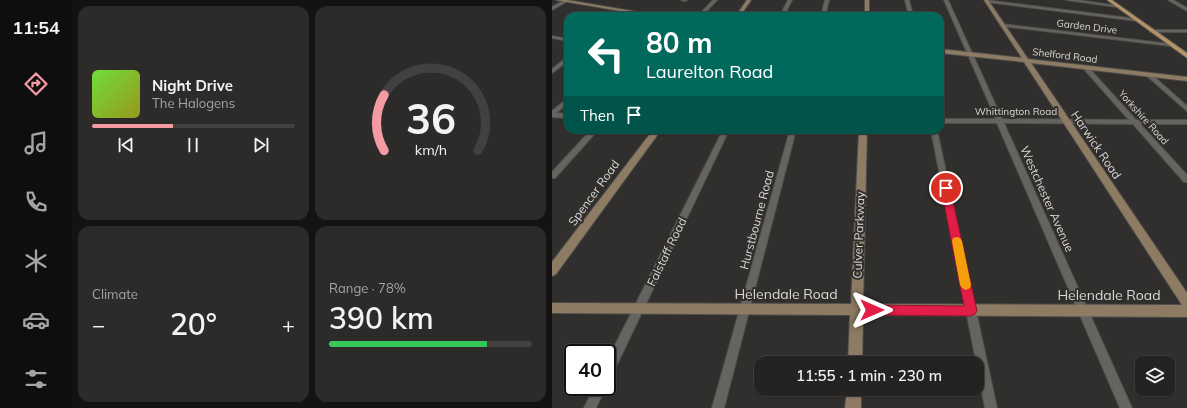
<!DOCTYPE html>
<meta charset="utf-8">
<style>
body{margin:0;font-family:Mulish,sans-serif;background:#2d2b2a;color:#f1f3f6;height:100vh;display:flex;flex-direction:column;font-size:15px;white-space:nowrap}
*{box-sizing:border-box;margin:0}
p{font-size:13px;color:#a3a4a5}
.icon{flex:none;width:22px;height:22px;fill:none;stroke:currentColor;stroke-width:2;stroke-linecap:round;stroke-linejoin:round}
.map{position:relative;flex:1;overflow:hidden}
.panel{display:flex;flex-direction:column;gap:6px;padding:6px;background:#141313;width:480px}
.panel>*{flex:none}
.hud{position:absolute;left:12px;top:12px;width:380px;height:122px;border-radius:12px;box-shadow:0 1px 3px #0004,0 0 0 1px #424040;background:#00695c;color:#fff;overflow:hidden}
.fabs{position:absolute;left:583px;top:356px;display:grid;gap:8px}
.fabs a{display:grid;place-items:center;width:40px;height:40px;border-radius:8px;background:#252322;box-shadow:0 1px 3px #0004,0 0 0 1px #424040;font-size:20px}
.speed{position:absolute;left:12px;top:344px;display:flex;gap:8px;font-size:20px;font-weight:700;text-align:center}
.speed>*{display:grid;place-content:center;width:52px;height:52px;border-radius:50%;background:#252322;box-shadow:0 1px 3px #0004,0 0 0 1px #424040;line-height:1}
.speed .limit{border:2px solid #111;border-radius:6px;background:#fff;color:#111}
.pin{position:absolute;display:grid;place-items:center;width:34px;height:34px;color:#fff;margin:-17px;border:2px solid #fff;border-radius:50%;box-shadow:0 1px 4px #0007}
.me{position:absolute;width:44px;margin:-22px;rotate:90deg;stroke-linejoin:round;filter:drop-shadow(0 0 3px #0008)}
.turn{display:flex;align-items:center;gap:14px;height:84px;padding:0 16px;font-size:18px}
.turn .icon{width:52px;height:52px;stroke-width:2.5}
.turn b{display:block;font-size:28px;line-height:34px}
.then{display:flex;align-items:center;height:38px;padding:0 16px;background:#0003;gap:8px;font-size:15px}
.big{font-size:30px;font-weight:600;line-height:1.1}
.panel .tile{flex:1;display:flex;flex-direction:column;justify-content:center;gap:6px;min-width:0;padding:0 14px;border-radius:12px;background:#2d2b2a}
.panel .dial{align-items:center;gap:0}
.dial svg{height:104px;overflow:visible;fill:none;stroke:#424040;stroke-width:7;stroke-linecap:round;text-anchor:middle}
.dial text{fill:#f1f3f6;stroke:none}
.song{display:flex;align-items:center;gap:12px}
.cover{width:48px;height:48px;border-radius:6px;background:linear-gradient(135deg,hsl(100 70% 55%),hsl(60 70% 35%))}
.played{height:4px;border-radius:2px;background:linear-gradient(90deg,#f49aa3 40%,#424040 40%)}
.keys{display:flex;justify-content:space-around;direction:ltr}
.heat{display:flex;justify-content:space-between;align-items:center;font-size:22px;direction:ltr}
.charge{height:6px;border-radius:3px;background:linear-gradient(90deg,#34c759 78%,#424040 0)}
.panel .tiles{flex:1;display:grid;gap:6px;grid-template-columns:repeat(2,1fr)}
.trip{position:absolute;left:202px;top:356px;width:230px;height:40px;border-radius:12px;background:#252322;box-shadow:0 1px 3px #0004,0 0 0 1px #424040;font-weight:600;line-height:40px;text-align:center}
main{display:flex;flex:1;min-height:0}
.dock{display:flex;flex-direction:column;width:72px;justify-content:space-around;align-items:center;background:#0f0e0e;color:#a3a4a5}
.dock .icon{width:28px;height:28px}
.dock .active{color:#f49aa3}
.dock b{font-size:18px;color:#f1f3f6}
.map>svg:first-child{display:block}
</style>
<main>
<nav class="dock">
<b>11:54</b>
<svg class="icon active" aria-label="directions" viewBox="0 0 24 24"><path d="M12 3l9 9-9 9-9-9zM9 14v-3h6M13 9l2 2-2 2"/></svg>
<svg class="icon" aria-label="music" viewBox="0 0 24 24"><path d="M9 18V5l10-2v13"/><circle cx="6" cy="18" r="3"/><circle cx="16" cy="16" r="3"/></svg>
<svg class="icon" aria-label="phone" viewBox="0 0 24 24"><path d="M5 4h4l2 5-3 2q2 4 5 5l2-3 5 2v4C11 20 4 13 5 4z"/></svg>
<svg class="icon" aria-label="climate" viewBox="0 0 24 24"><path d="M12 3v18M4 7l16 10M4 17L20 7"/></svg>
<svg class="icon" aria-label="car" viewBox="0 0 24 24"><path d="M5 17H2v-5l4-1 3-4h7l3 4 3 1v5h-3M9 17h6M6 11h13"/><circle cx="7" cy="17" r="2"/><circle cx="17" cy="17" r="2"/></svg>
<svg class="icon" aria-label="filters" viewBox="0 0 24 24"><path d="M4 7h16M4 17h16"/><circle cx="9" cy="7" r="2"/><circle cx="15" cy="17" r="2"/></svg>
</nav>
<section class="panel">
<div class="tiles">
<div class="tile">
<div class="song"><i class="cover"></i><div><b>Night Drive</b><p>The Halogens</p></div></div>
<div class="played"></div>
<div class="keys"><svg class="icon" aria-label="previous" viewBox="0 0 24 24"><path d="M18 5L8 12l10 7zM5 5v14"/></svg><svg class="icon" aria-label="pause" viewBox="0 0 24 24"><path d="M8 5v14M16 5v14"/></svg><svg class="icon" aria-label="next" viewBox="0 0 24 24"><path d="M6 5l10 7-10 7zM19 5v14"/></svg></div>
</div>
<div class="tile dial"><svg viewBox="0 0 100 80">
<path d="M14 69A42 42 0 1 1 86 69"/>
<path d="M14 69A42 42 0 0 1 14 26" stroke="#f49aa3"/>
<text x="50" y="56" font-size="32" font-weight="700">36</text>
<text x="50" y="72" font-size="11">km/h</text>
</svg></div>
<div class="tile"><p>Climate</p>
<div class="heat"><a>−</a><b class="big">20°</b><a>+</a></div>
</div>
<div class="tile"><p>Range · 78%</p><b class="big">390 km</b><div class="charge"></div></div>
</div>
</section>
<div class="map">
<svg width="635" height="408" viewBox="0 0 635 408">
<rect width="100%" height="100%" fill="#312f2d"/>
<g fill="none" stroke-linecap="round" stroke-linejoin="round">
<defs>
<path id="street" d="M13,0L16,1L0,10V7Z
M129,0H135L133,1Z
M161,0H165L150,16H146Z
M236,0H240L232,16H228Z
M273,0H277L273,16H269Z
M353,0H357L361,16H357Z
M392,0H396L450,119L577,120L532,69V67H536L584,120H635V124H588L635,175V182H632L581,124L452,123L580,408H568L445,123H388V119H444Z
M433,0L585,19L587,20L585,21L434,2Z
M514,0H525L567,6L565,7Z
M616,0H621L635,8V11Z
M78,11L81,12L76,16H72Z
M450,24L619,44L621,45L619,46L449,26L448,25Z
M600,30H635V32H598V31Z
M0,36L16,39V41L0,38Z
M14,58H16V61L0,73V69Z
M595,74H599L635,106V111L595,76Z
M16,98V103L4,113L16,114V118L0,117V111Z
M39,130H46L3,178H0V172Z
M171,130H177L59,377L55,379V361Z
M238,130H244L172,408H160Z
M379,130H385L445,408H433Z
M42,387H54L44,408H32Z"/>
<path id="secondary" d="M4,0H15L109,16H98Z
M195,0H199L188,16H184Z
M313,0H317V16H313Z
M432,0H436L476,59L635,77V81L479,63L635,293V317L311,315L310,363H296L298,315L0,313V303L299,304L307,130H315L311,304L630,305L472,62L388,53V49L470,58Z
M101,130H109L4,274L0,276V262Z
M295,389H309V408H293Z"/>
<path id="primary" d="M555,0H560L635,53V58Z"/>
</defs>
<!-- street casing -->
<use href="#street" stroke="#4f4e4b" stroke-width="2"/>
<!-- secondary casing -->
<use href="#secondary" stroke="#4f4e4b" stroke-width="2"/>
<!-- primary casing -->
<use href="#primary" stroke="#4f4e4b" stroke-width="2"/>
<!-- street -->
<use href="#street" fill="#666461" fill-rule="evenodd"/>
<!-- secondary -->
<use href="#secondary" fill="#8d7b64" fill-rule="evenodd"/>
<!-- primary -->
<use href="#primary" fill="#b39267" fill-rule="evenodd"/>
</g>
<!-- route -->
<path fill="#e11d48" stroke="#92132f" d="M394,185L398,188L425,311L423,314L419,316L320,315L315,314L314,310L315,307L320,305L412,306L389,188Z"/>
<!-- slow -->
<path fill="#f59e0b" d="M405,237L408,238L410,241L419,285L418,288L414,290L410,288L408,285L400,241L401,238Z"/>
<g text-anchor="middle" stroke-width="4" stroke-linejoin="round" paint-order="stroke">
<!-- far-street labels -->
<g font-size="10" fill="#d9d8d6" stroke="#312f2d">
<text transform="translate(535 26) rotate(7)" y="4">Garden Drive</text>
<text transform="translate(513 55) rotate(7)" y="4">Shelford Road</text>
<text x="464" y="115">Whittington Road</text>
<text transform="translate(592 117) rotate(48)" y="4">Yorkshire Road</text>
</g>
<!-- street labels -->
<g font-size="12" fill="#d9d8d6" stroke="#312f2d">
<text transform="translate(544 145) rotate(56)" y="4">Harwick Road</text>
<text transform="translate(42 193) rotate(-54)" y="4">Spencer Road</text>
<text transform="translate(495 199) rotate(66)" y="4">Westchester Avenue</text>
<text transform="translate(205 220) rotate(-75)" y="4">Hurstbourne Road</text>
<text transform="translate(307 235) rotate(-88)" y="4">Culver Parkway</text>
<text transform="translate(115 252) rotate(-64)" y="4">Falstaff Road</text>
</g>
<!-- near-street labels -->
<g font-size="14" fill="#d9d8d6" stroke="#312f2d">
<text x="234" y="299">Helendale Road</text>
<text x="557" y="300">Helendale Road</text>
</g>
</g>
</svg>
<div class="fabs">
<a><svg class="icon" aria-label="layers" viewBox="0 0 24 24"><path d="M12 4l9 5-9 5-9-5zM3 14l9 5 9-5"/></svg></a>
</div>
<div class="speed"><div class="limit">40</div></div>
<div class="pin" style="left:394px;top:188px;background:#d93025"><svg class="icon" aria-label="arrive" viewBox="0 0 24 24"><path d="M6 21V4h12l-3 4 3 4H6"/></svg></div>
<svg class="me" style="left:320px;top:310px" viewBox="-20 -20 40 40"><path d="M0-17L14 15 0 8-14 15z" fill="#e11d48" stroke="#fff" stroke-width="4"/></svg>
<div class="trip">11:55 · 1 min · 230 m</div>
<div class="hud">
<div class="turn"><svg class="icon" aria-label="left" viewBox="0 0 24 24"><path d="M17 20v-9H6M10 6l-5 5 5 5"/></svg><div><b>80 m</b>Laurelton Road</div></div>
<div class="then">Then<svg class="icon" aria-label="arrive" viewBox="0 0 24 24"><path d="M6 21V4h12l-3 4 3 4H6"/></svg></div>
</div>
</div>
</main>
